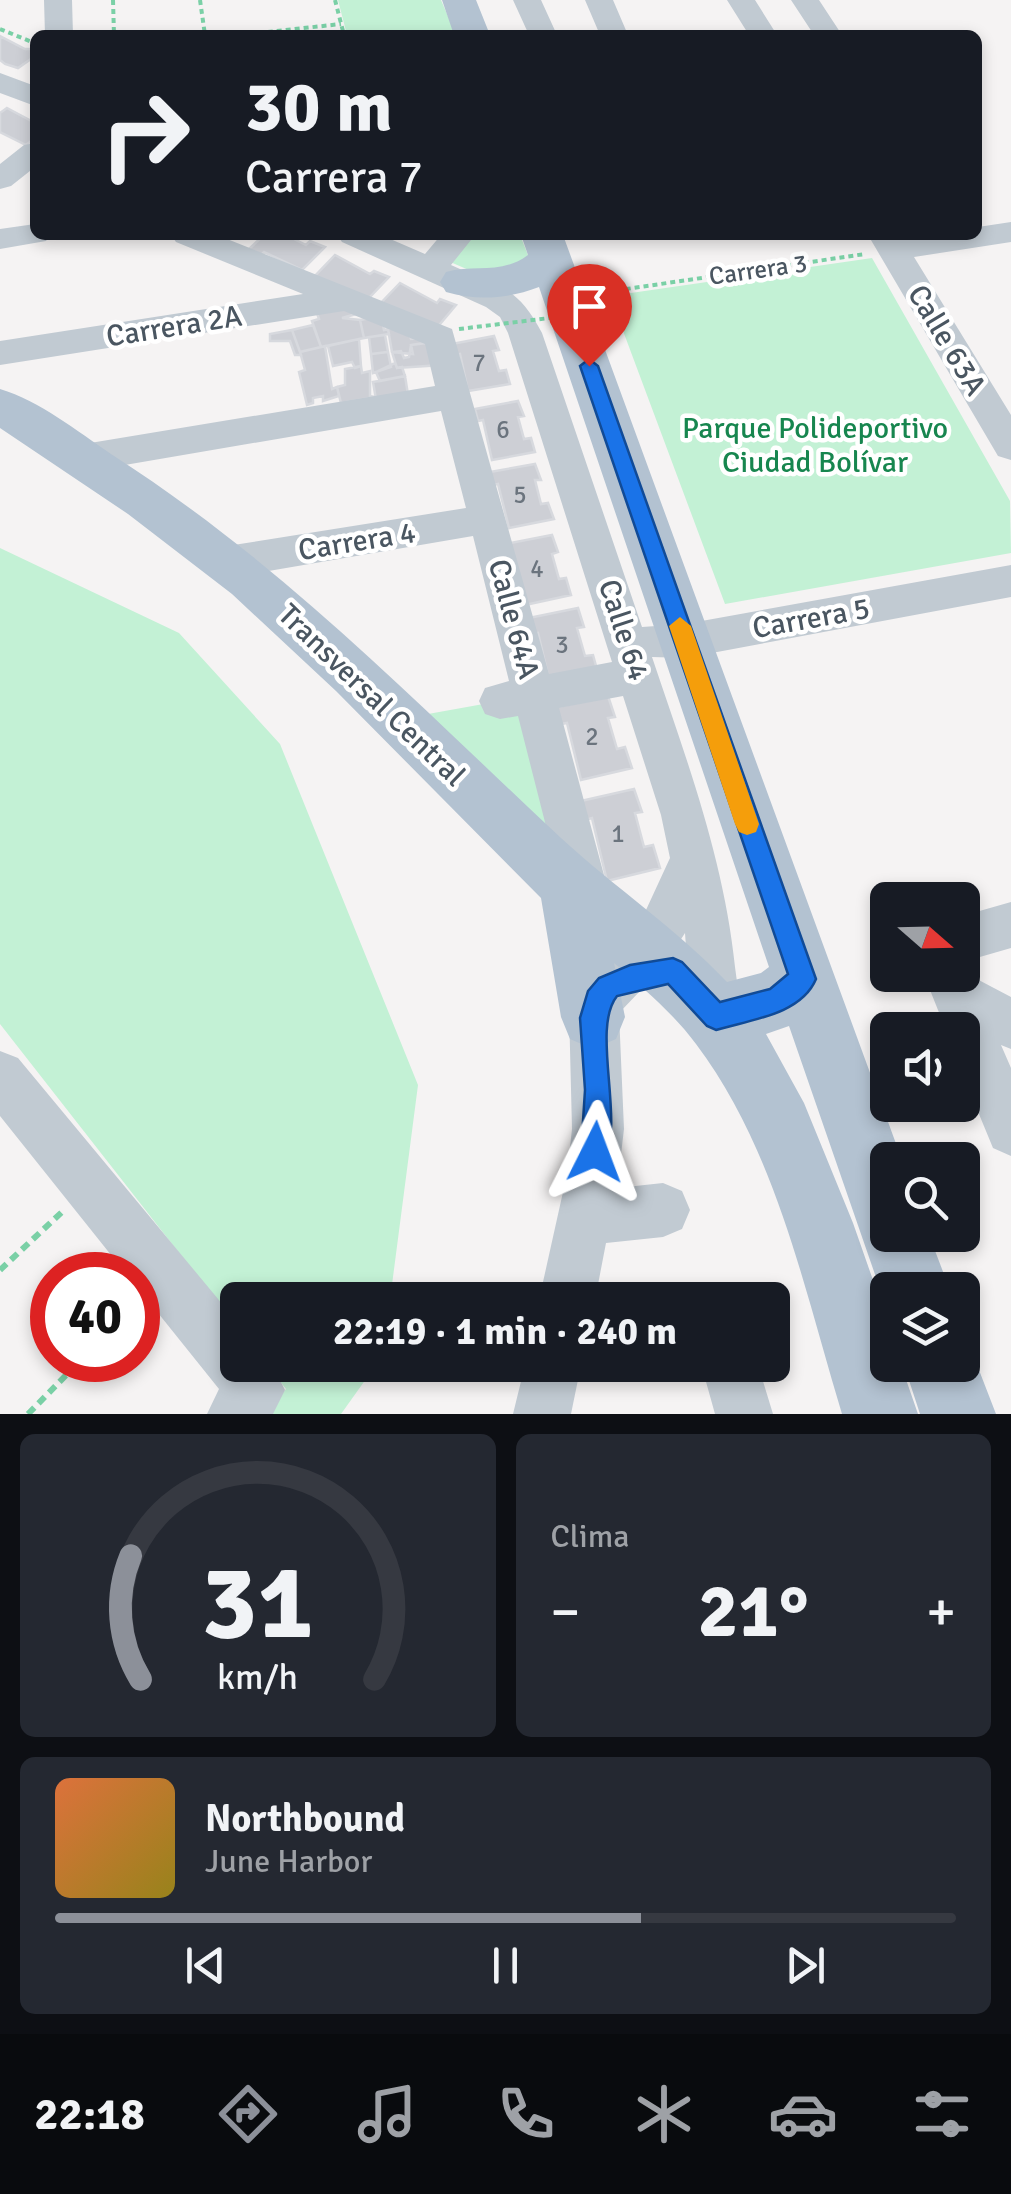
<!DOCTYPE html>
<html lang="es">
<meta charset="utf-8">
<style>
body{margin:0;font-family:Signika,sans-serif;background:#242831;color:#f1f3f6;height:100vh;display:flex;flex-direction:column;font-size:38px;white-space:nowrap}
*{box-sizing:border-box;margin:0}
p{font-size:32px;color:#9ea1a6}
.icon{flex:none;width:55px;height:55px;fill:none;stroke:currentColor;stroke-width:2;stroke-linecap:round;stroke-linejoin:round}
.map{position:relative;height:1414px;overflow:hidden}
.details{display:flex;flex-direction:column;gap:20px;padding:20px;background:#0d0f14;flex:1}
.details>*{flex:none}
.top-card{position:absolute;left:30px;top:30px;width:952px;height:210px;border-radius:15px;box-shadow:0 5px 15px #0003;background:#171b24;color:#f1f3f6;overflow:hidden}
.needle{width:65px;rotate:110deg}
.tools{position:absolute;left:870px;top:882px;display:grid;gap:20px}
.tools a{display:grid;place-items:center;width:110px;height:110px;border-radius:15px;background:#171b24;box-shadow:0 5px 15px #0003;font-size:50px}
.speed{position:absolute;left:30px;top:1252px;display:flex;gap:20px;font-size:50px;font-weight:700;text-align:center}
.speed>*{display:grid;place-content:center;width:130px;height:130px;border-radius:50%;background:#171b24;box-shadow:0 5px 15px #0003;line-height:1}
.speed .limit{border:15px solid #d22;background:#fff;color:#111}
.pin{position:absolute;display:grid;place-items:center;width:85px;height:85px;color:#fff;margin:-102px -42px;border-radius:50% 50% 50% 0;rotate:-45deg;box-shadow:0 0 10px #0007}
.pin .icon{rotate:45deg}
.me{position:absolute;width:110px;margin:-55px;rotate:3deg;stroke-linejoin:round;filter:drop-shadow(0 0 8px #0008)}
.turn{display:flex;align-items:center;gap:35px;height:210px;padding:0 50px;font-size:45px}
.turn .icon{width:130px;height:130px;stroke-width:2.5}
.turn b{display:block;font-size:70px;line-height:85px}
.big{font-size:75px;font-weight:700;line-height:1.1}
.details .widget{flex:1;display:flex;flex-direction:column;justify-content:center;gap:15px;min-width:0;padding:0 35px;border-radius:15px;background:#242831}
.details .dial{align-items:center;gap:0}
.dial svg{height:260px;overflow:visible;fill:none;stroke:#363941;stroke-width:7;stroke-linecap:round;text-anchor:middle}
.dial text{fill:#f1f3f6;stroke:none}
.song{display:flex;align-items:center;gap:30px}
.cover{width:120px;height:120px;border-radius:15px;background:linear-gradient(135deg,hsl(20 70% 55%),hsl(50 70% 35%))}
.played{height:10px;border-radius:5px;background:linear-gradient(90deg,#8c9099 65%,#363941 65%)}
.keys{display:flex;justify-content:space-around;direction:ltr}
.heat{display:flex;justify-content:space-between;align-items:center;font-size:55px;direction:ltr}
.details .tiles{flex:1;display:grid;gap:20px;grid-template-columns:1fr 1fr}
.widget:last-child{grid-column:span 2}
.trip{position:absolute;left:220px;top:1282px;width:570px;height:100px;border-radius:15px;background:#171b24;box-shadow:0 5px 15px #0003;font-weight:700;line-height:100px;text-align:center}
.dock{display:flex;height:160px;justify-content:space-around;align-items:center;background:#090b0e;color:#9ea1a6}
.dock .icon{width:70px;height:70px}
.dock .current{color:#8c9099}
.dock b{font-size:45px;color:#f1f3f6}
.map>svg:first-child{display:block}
</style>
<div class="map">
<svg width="1011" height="1414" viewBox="0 0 1011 1414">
<rect width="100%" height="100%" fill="#f5f3f3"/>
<!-- green -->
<path fill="#c3f1d5" d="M338,0H441L456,35H347Z
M472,235H520L532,265L485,277L448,261Z
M872,258L1010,501L1011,553L725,604L610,296Z
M0,548L179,633L280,744L418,1085L390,1300H238L237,1327L0,1024Z
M534,695L577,858L428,714Z
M267,1365H376L341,1414H265L286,1389Z"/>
<!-- building -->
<path fill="#cdcfd5" stroke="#d7d9de" stroke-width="2.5" d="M0,36L25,49H35V56L18,68L5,64L0,60Z
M7,108L35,123V138L26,145L0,132V113Z
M264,235H286L306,245L310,241L325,247L302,270L264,252L261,255L249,249Z
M335,255L370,274L374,271L389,277L367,300L312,279Z
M400,283L437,303L440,299L456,305L435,330L377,307Z
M355,305L356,314L342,318L360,320L364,338L321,347L312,321L319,319L316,310Z
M381,316L384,330L388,329L389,334L364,338L360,320Z
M313,325L321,347L300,352L292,330Z
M407,327L411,339L424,338V343L411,345L413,354L392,352L388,329Z
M292,330L300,352L301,355H295L290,341H270V334Z
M385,335L388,352L371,354L369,337Z
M494,336L499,350L493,351L499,371L506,370L510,384L468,391L460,354L455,355L452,344Z
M359,339L361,366L355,368L352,362L333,366L328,346Z
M434,342L441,365L397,368L392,352L401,351L404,358L409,357L411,345Z
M325,346L332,389L337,387L339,396L323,401V396L313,398V403L307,405L299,372L305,370L300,352Z
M388,352L391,367L373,373L371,354Z
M395,363L397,368L402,367L405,376L380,381L376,372Z
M361,366L362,373L370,371V396L375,397L341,403L337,387L345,385V369Z
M405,376L409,401L377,405L373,382Z
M518,401L524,416L518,417L524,439L531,438L535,452L492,460L483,420L478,421L475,409Z
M535,464L541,480H535L541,504L548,503L554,519L509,528L498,484L493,485L490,472Z
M552,535L558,552L552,554L559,579L566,578L571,595L525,605L505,544Z
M578,608L584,627L577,628L585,656L593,655L598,673L550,684L538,633L532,634L529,618Z
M608,696L615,717L608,718L617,749L625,747L632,768L581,780L567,723L561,724L557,707Z
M634,789L642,812L635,813L644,847L653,845L660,868L607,881L592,818L585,820L581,801Z"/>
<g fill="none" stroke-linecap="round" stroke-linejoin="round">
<!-- path-far1 -->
<path stroke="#7ad0a6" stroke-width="4" stroke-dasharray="5 4" stroke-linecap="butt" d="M113,0L114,35
M200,0L205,35
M335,0L344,35
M0,29L32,42
M241,35L341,24
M599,293L865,254"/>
<!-- path -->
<path stroke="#7ad0a6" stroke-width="6" stroke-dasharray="9 6" stroke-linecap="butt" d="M0,1270L62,1212
M28,1414L81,1360"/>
<!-- minor -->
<path fill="#c1cad2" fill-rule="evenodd" d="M44,0H72L73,35H45Z
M513,0H541L557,35H529Z
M585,0H613L628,35H600Z
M727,0H755L777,35H749Z
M791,0H819L842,35H814Z
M0,73L35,86V106L0,93Z
M35,143V167L11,186L0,189V164L24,145Z
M1011,222V242L914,257L1011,415V460L998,456L868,235L902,238L978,235V227Z
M35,224V235H50L46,241L0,249V229Z
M171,235H217L452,329L549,674L612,662L508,333L500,317L486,307L342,242L337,235H381L425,254L441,235H475L451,265C498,286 517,285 542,333L642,627L685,624L1011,565V597L685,658L652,657C686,758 724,859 735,967C738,991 743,1012 733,1034L716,1042L699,1034L691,1017L685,933L663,967L619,1013L624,1129L617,1188L663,1183L682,1191L690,1210L682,1229L663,1237L606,1243L595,1300H539L567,1174L572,1129L569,1009L585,978L619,946L646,910L670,858L661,815L623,696L559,708L611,901L605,917L588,923L571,917L565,901L518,716L500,719L485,714L479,701L485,688L509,681L473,536L227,578L213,573L207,562L213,551L227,546L466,508L441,411L84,472L71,468L65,458L71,448L84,444L435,386L425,344L344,311L0,365V341L303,294L176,242Z
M1011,902V948L966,961L973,977L1011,997V1049L1001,1045L1011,1068V1156L993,1148L962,1073V1030H946L924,975H962V916Z
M0,1051L18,1058L238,1323V1365H272L285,1390L273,1414H207L219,1389L138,1288V1275H127L0,1116Z
M525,1365H581L571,1414H513Z
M706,1365H758L773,1414H715L703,1371Z"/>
<!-- major -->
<path fill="#b3c2d1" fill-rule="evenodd" d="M442,0H476L490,35H454Z
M521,235H563L902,1160H888V1235H929L950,1290H888V1312L789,1026L766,1034L804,1103L853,1223L888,1323V1365H901L918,1414H842C804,1289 776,1150 696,1044C673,1013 643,988 614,963L625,1017L616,1039L593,1049L570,1039L561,1017L541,898L336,691L232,594L128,514L0,428V389C40,401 77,431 111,454C284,565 412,699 561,838C614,887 677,929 727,982L761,973L769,967L539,287C507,299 478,301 446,292L440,282L446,272C476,264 501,275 528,255Z
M962,1337L967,1339L996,1414H920L904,1365H962Z"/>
<!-- path-bridge -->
<path stroke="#7ad0a6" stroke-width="4" stroke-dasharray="5 4" stroke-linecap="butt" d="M459,329L607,311"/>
</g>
<!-- route -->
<path fill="#1a73e8" stroke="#114b97" stroke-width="2.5" d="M589,359L598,366L816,979C801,1015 749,1020 716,1030L707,1026L668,984L617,996C591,1029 624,1115 605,1162L595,1166L585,1162L581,1152L585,1090L580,1018L588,991L599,978L630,965L673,958L682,962L720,1002L770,989L788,974L580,366Z"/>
<!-- slow -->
<path fill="#f59e0b" d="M680,617L691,626L759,824L756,832L747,835L739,832L735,824L669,626Z"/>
<g text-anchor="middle" stroke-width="9" stroke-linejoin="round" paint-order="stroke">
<!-- far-street labels -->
<g font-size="25" fill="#4a5661" stroke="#fff">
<text transform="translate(758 269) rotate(-8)" y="9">Carrera 3</text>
</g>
<!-- number labels -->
<g font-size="25" fill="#6b747e">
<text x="479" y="371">7</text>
<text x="503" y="438">6</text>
<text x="520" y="503">5</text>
<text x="537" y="577">4</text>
<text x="562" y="653">3</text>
<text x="592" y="745">2</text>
<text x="618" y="842">1</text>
</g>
<!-- street labels -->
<g font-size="30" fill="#4a5661" stroke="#fff">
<text transform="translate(174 326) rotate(-9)" y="10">Carrera 2A</text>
<text transform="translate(947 340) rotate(59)" y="10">Calle 63A</text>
<text transform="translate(357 541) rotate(-9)" y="10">Carrera 4</text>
<text transform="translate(811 618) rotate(-10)" y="10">Carrera 5</text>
<text transform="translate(514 619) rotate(75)" y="10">Calle 64A</text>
<text transform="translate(624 630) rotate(72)" y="10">Calle 64</text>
<text transform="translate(372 695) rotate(44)" y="10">Transversal Central</text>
</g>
<!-- park labels -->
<g font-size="30" fill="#17864f" stroke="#fff">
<text x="815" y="438">Parque Polideportivo<tspan x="815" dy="34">Ciudad Bolívar</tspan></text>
</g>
</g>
</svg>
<div class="tools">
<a><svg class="needle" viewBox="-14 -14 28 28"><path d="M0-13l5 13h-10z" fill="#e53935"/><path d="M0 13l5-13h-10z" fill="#9ea1a6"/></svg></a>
<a><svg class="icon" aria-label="sound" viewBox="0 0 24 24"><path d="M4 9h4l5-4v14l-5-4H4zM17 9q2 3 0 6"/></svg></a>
<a><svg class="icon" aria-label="search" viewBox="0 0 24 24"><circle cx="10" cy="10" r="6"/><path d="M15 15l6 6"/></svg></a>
<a><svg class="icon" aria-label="layers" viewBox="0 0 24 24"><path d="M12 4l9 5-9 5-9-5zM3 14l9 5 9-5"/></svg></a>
</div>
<div class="speed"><div class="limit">40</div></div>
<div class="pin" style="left:589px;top:366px;background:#d93025"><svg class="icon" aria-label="arrive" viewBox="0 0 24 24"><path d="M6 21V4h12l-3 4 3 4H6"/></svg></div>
<svg class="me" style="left:595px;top:1152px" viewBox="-20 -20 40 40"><path d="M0-17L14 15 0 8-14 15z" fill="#1a73e8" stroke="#fff" stroke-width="4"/></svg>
<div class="trip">22:19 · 1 min · 240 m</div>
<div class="top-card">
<div class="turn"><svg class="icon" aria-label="right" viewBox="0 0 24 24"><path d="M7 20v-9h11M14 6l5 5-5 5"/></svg><div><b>30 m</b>Carrera 7</div></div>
</div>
</div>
<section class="details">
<div class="tiles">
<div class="widget dial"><svg viewBox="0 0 100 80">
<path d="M14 69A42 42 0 1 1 86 69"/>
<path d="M14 69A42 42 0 0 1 11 31" stroke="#8c9099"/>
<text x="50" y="56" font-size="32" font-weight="700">31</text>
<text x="50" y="72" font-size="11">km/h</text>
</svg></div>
<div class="widget"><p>Clima</p>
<div class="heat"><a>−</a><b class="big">21°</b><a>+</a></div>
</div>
<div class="widget">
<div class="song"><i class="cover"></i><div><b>Northbound</b><p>June Harbor</p></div></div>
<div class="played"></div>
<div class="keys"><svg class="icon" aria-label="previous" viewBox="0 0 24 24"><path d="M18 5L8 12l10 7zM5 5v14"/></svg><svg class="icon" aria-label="pause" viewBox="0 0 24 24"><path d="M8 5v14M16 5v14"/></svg><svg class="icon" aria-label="next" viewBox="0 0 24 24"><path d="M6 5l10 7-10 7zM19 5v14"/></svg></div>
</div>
</div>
</section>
<nav class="dock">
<b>22:18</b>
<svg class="icon current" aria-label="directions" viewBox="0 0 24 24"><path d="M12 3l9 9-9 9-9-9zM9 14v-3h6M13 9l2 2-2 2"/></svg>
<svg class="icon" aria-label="music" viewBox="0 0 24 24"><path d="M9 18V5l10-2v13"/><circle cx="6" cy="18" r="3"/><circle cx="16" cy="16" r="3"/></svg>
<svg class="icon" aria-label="phone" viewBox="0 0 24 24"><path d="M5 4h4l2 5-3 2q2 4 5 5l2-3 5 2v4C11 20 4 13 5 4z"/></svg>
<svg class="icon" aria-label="climate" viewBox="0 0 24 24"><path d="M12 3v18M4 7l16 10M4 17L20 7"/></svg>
<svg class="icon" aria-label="car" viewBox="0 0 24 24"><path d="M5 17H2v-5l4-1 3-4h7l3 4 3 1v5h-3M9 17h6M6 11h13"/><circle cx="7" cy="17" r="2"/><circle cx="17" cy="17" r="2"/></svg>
<svg class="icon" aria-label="filters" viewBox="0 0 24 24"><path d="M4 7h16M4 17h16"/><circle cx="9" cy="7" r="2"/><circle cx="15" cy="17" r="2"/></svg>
</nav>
